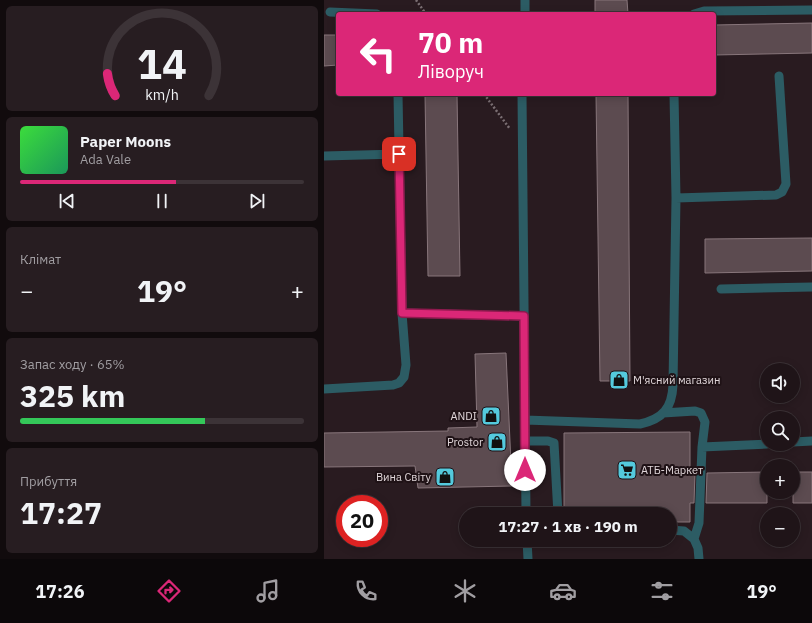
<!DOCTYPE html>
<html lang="uk">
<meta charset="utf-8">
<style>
body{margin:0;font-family:"IBM Plex Sans",sans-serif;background:#271d21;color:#f1f3f6;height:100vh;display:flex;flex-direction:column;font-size:15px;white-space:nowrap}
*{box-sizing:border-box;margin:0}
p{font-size:13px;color:#a19ea2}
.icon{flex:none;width:22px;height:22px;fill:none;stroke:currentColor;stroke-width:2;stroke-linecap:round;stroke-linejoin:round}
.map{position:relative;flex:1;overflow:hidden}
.details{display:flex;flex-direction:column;gap:6px;padding:6px;background:#110b0d;width:324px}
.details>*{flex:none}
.banner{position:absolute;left:12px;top:12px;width:380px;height:84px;border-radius:4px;box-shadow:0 2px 10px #0003,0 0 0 1px #3c3337;background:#db2777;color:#fff;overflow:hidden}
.buttons{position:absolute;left:436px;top:363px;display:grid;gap:8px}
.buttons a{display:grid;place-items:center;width:40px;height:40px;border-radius:50%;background:#1f1418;box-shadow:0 2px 10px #0003,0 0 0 1px #3c3337;font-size:20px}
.speed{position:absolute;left:12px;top:495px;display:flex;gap:8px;font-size:20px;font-weight:700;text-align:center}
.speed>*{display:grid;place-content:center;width:52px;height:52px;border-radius:50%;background:#1f1418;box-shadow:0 2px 10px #0003,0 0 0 1px #3c3337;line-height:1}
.speed .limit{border:6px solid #d22;background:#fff;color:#111}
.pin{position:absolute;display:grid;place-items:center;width:34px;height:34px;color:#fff;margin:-17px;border-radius:8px;box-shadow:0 2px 6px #0006}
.me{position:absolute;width:44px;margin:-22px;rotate:0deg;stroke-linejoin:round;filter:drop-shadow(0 0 3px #0008)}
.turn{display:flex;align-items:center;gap:14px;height:84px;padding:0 16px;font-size:18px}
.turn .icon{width:52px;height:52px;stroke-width:2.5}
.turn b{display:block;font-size:28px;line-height:34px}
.big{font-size:30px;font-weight:800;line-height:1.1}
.details .tile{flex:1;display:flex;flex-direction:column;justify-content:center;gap:6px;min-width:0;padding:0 14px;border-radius:6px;background:#271d21}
.details .dial{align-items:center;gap:0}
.dial svg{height:104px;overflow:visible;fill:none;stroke:#3c3337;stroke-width:7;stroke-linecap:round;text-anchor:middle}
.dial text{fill:#f1f3f6;stroke:none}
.song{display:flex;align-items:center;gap:12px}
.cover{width:48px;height:48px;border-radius:6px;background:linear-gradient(135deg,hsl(120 70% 55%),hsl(150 70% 35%))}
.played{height:4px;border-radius:2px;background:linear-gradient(90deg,#db2777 55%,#3c3337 55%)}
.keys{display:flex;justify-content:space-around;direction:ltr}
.heat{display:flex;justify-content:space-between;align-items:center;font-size:22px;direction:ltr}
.charge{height:6px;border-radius:3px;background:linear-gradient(90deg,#34c759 65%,#3c3337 0)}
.trip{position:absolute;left:135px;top:507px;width:218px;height:40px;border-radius:20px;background:#1f1418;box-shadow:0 2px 10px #0003,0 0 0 1px #3c3337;font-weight:800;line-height:40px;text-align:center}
.tab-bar{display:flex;height:64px;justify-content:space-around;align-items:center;background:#0c080a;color:#a19ea2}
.tab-bar .icon{width:28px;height:28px}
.tab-bar .active{color:#db2777}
.tab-bar b{font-size:18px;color:#f1f3f6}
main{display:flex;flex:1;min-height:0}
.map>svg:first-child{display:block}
</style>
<main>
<section class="details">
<div class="tile dial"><svg viewBox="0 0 100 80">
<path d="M14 69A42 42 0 1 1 86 69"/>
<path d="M14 69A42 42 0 0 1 8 52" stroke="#db2777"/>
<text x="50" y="56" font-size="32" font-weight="700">14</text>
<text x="50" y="72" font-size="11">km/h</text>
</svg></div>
<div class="tile">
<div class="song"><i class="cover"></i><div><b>Paper Moons</b><p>Ada Vale</p></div></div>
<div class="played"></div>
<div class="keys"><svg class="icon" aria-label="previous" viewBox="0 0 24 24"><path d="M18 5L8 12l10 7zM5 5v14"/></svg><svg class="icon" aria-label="pause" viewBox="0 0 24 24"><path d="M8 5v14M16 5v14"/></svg><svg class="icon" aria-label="next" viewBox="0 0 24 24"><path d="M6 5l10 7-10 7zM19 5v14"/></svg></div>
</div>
<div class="tile"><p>Клімат</p>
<div class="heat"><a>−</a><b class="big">19°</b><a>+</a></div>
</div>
<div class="tile"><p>Запас ходу · 65%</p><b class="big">325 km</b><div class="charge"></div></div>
<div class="tile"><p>Прибуття</p><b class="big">17:27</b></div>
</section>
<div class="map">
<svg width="488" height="559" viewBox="0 0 488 559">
<rect width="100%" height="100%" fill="#291b20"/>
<!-- building -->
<path fill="#5c4b50" stroke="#88767b" d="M271,0H303L304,14H271Z
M488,23V53L390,55V25Z
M0,35H14V65L0,66Z
M101,94H133L136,276H104Z
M272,94H304L306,381H276Z
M488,238V271L381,273V239Z
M182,353L188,486L94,488L91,466L0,467V433L124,431V428L153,427L151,354Z
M366,432V473H371L370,503H366V522H346V514H320V507L240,508V433Z
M443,472V503H382L383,473Z
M469,472H488V503H469Z"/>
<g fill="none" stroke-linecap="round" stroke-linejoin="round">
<!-- path -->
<path stroke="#7b6f73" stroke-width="2.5" stroke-dasharray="2 2" stroke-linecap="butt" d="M92,0L102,14
M160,94L186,129"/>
<!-- service -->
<path stroke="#2c5c64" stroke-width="9" d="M6,12L53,14
M201,14V0
M370,14L380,11L488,10
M198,94L202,514
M0,156L75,154
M352,198L452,195L458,192L462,184L455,76
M397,289L488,287
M78,313L200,316
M0,389L69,385L75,383L80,377L82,365L78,313L74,94
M339,413L371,411L377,413L381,422L378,447
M201,420L316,424C339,419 348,408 349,385L352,198L350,94
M201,441H224L230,443L234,514
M469,442L488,441
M346,530L360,531L370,539
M203,540L204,559
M375,559L374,548L370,539L375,523L378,447L443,444"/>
</g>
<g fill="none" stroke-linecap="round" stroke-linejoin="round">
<defs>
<path id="route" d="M75,154L78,313L200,316L201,470"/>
</defs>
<!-- route casing -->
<use href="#route" stroke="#8e194d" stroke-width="10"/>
<!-- route -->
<use href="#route" stroke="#db2777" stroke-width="7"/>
</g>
<!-- icons -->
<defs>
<symbol id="shop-square" viewBox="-11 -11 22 22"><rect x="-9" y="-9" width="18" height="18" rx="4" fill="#54cadd" stroke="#1f1216"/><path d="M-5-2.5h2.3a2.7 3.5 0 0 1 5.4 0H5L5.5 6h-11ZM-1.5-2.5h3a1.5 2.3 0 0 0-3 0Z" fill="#111"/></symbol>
<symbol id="supermarket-square" viewBox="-11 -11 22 22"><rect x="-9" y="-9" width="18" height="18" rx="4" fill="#54cadd" stroke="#1f1216"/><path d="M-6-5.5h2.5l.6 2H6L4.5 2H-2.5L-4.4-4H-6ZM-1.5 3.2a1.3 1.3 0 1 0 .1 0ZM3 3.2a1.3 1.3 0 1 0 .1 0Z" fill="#111"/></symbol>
</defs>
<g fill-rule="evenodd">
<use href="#shop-square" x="284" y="369" width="22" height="22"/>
<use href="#shop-square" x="156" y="405" width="22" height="22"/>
<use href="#shop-square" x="162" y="431" width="22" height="22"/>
<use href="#supermarket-square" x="292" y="459" width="22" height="22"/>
<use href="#shop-square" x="110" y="466" width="22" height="22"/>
</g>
<g text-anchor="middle" stroke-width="4" stroke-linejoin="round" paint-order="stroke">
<!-- poi labels -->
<g font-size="11" fill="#e0d6d9" stroke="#1f1216" text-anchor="end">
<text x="309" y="384" text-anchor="start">М'ясний магазин</text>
<text x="153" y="420">ANDI</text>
<text x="159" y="446">Prostor</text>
<text x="317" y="474" text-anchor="start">АТБ-Маркет</text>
<text x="107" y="481">Вина Світу</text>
</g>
</g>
</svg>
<div class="buttons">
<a><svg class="icon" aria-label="sound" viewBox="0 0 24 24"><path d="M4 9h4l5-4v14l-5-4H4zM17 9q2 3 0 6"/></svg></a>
<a><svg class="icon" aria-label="search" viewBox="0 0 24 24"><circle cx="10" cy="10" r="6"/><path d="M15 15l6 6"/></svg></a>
<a>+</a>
<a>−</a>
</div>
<div class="speed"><div class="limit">20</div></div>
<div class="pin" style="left:75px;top:154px;background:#d93025"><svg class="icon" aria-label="arrive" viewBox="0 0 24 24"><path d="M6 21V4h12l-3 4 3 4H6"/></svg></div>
<svg class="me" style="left:201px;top:470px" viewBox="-20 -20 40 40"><circle r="19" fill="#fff"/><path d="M0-13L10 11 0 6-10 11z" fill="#db2777"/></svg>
<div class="trip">17:27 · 1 хв · 190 m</div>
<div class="banner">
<div class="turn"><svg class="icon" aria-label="left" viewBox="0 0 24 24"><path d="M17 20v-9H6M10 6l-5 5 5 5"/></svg><div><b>70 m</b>Ліворуч</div></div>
</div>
</div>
</main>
<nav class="tab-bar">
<b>17:26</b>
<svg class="icon active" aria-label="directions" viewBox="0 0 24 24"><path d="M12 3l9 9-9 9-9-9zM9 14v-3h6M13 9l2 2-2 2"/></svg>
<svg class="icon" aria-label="music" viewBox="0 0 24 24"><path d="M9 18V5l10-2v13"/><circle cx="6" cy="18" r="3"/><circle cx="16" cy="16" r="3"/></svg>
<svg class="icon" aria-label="phone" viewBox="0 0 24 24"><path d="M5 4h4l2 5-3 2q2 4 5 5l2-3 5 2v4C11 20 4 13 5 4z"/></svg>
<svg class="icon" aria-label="climate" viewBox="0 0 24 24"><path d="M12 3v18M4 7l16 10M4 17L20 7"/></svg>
<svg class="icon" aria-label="car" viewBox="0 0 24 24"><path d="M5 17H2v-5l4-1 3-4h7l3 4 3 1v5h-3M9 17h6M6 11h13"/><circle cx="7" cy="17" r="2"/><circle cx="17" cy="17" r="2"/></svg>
<svg class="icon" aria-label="filters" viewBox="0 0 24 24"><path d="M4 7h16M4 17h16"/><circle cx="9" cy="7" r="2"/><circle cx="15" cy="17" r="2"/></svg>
<b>19°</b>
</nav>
